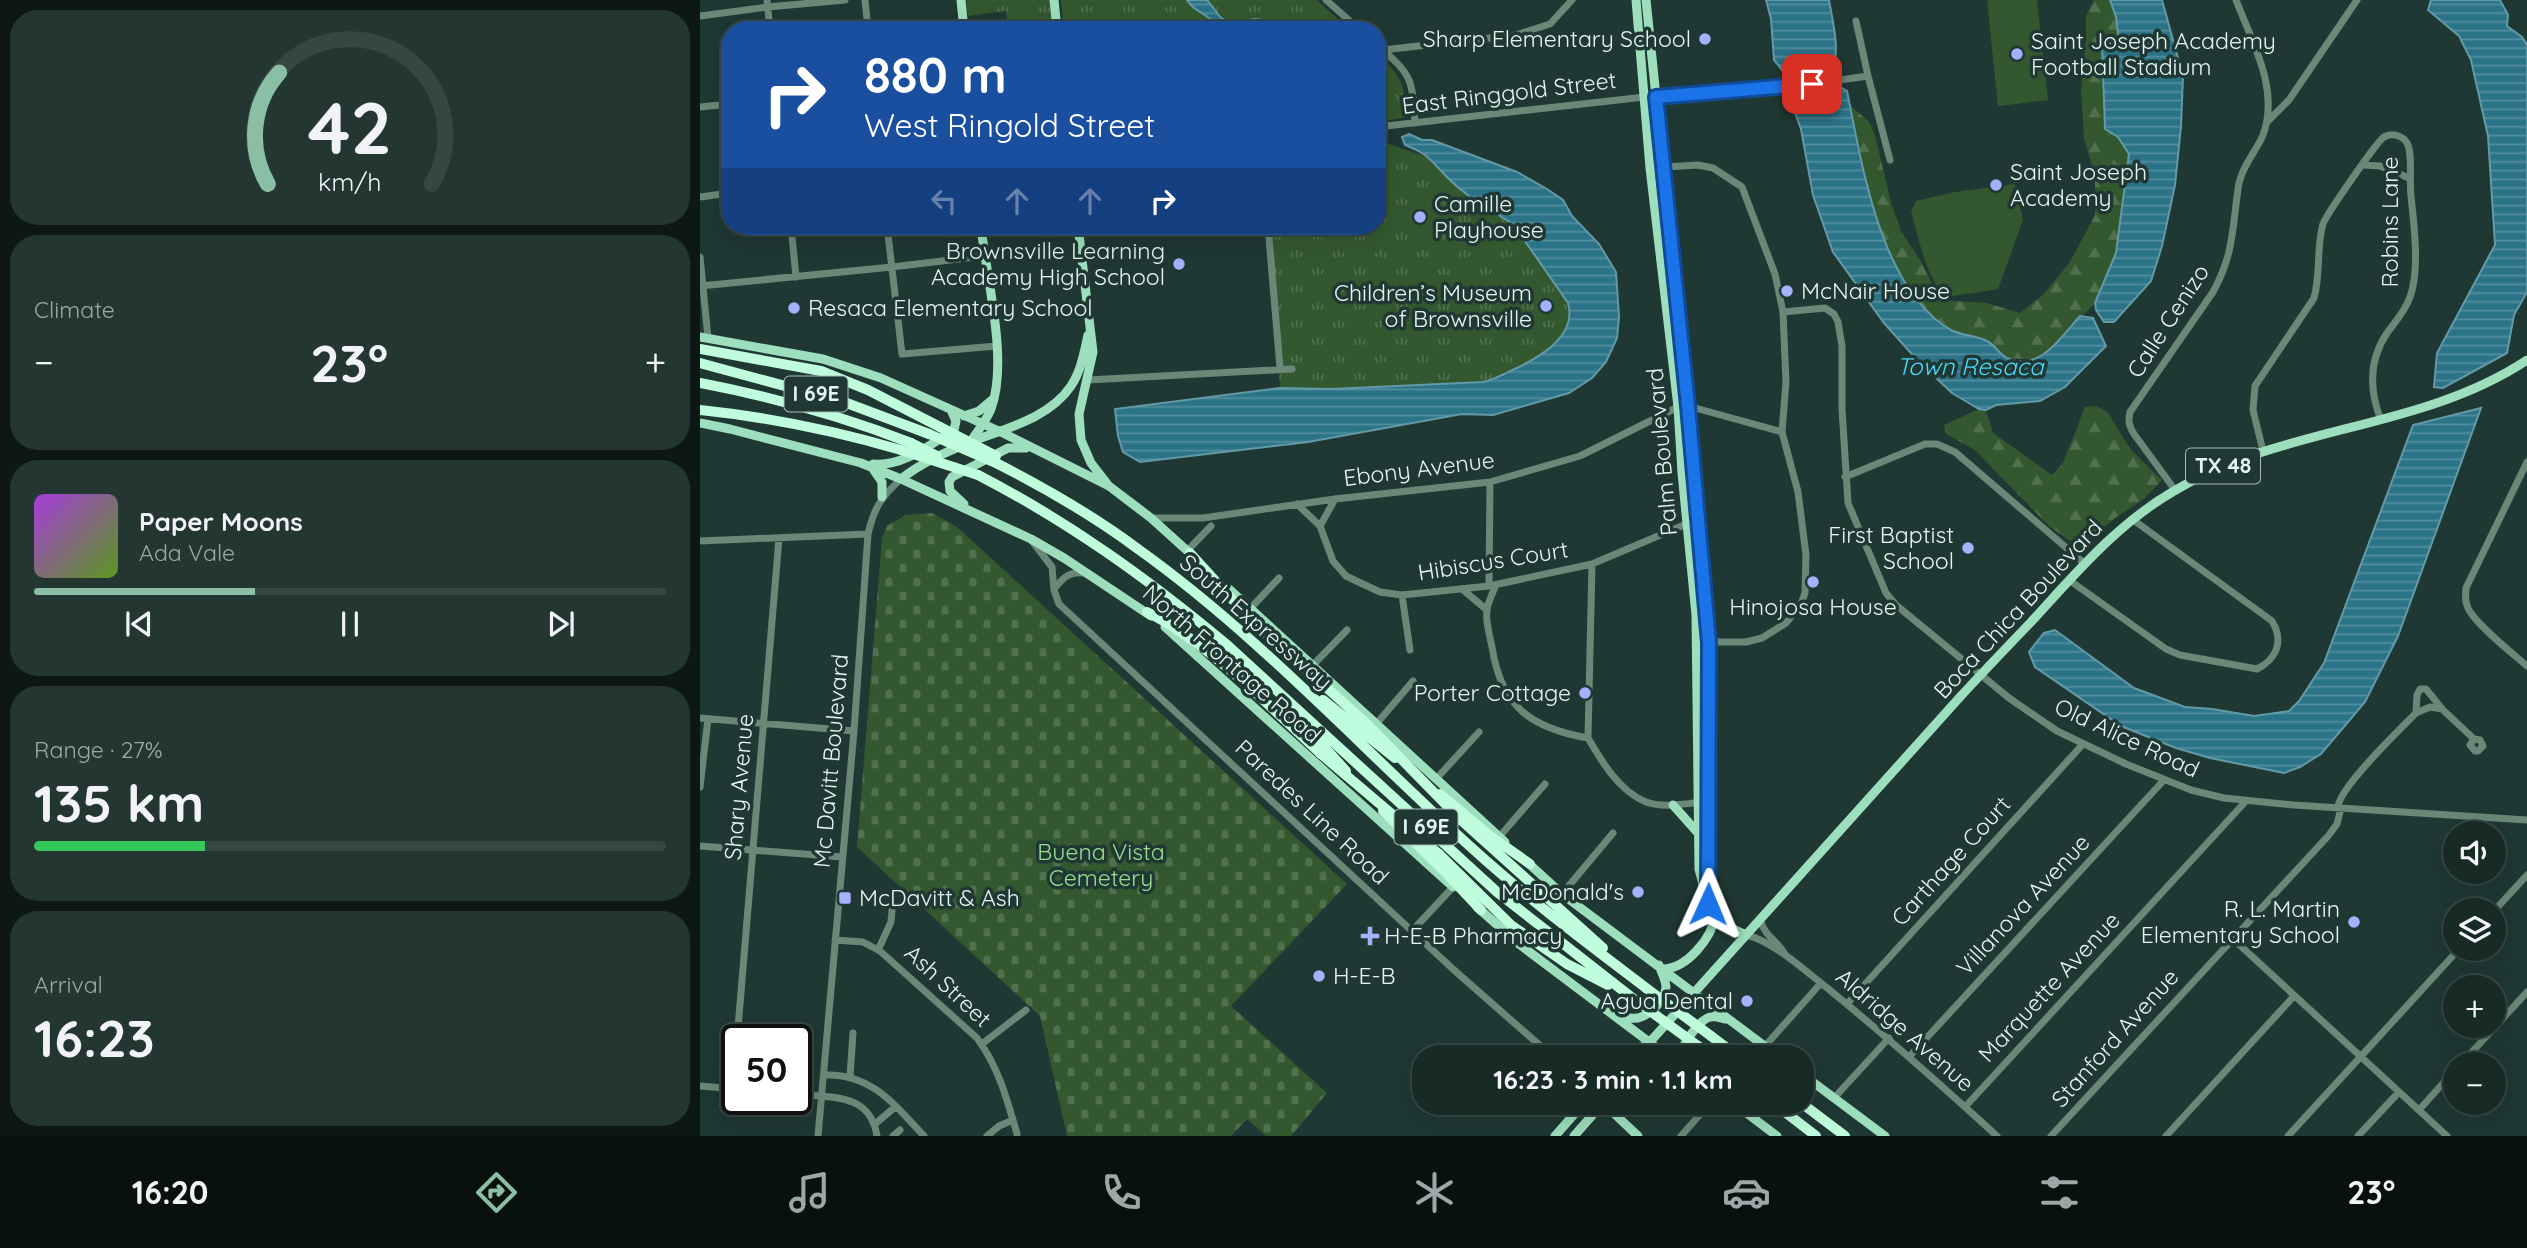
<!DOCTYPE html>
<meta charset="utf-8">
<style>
body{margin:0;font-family:Quicksand,sans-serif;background:#243632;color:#f1f3f6;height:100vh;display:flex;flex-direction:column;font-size:26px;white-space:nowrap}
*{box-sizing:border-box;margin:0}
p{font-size:23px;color:#9ea7a7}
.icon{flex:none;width:38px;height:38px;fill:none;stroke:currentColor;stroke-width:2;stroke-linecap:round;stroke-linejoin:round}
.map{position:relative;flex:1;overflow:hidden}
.side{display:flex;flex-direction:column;gap:10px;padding:10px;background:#0d1715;width:700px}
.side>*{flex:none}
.hud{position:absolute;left:21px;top:21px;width:665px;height:214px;border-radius:28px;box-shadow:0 7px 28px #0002,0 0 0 2px #364643;background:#1a4fa0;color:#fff;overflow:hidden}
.fabs{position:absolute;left:1743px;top:821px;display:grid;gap:14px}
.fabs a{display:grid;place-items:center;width:63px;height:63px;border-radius:50%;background:#172a26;box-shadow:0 7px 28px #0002,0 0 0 2px #364643;font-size:35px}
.speed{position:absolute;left:21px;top:1024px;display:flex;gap:14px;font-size:35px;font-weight:700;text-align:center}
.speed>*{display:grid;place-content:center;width:91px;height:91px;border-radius:50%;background:#172a26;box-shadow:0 7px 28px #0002,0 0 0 2px #364643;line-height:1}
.speed .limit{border:4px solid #111;border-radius:10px;background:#fff;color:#111}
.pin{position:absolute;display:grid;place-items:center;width:60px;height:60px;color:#fff;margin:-30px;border-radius:14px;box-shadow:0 4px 10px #0006}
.me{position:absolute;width:77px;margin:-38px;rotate:1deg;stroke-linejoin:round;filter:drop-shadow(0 0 5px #0008)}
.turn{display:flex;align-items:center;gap:24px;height:147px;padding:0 28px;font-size:32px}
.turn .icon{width:91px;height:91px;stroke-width:2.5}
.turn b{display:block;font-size:49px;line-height:60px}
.lanes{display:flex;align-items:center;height:66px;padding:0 28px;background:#0003;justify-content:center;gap:35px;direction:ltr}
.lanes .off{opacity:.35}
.big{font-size:52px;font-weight:700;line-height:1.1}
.side .tile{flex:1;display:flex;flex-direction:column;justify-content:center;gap:10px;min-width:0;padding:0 24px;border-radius:28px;background:#243632}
.side .dial{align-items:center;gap:0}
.dial svg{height:182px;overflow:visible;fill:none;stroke:#364643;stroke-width:7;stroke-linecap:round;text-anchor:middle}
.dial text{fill:#f1f3f6;stroke:none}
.song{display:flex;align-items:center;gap:21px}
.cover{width:84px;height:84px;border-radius:10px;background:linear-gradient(135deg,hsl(280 70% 55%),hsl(90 70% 35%))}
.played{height:7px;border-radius:4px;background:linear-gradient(90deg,#8abfa5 35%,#364643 35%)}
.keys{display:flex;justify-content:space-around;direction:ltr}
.heat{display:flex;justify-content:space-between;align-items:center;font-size:38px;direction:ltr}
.charge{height:10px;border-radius:5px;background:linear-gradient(90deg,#34c759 27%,#364643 0)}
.trip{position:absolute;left:712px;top:1045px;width:402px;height:70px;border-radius:28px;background:#172a26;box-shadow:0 7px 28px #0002,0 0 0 2px #364643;font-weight:700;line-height:70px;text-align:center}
.menu{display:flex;height:112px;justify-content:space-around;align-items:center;background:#09110f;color:#9ea7a7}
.menu .icon{width:49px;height:49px}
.menu .selected{color:#8abfa5}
.menu b{font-size:32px;color:#f1f3f6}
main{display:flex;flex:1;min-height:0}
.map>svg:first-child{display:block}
</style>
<main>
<section class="side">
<div class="tile dial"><svg viewBox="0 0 100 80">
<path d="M14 69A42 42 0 1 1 86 69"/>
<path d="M14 69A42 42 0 0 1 19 20" stroke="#8abfa5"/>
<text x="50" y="56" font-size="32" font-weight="700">42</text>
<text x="50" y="72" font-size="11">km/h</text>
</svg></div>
<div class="tile"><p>Climate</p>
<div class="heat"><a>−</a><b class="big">23°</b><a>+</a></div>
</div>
<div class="tile">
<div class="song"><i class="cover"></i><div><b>Paper Moons</b><p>Ada Vale</p></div></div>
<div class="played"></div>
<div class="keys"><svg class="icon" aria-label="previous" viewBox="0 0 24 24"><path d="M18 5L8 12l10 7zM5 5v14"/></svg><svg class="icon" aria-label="pause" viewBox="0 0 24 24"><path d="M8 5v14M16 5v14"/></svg><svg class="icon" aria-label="next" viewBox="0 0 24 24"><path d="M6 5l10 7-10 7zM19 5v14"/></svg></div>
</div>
<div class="tile"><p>Range · 27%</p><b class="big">135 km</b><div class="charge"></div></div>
<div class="tile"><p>Arrival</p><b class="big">16:23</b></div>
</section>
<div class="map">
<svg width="1827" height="1136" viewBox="0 0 1827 1136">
<defs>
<pattern id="forest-firs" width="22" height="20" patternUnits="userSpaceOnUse" patternTransform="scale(1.75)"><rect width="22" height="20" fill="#33582f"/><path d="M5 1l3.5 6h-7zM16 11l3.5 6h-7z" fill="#51714e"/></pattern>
<pattern id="cemetery-stones" width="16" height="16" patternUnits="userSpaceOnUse" patternTransform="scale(1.75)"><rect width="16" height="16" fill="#33582f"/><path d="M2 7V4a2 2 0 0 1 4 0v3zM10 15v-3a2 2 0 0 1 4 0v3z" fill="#51714e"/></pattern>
<pattern id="park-tufts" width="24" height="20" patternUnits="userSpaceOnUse" patternTransform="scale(1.75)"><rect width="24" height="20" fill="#33582f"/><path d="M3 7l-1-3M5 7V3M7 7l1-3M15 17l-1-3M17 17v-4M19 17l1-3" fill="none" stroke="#51714e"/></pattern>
<pattern id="water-rules" width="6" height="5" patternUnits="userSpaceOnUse" patternTransform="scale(1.75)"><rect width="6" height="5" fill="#2b7387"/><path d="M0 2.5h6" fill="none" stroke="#548e9e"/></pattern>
</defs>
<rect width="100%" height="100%" fill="#1f3833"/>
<!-- forest -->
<path fill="url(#forest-firs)" d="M1394,0H1410L1416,17L1420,42L1418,137L1429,154L1416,253L1395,303L1346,353L1335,360L1308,358L1289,342L1254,332L1221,306L1198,269L1186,245L1161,167L1150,105L1170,123L1175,135L1191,203L1201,231L1222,263L1240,300L1287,303L1320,313L1343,295L1370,262L1395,215V176L1384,138L1381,89L1386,41V16Z
M1397,406L1408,413L1431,450L1462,480L1445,498L1415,518L1383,545L1367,539L1349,526L1275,450L1246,434L1244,425L1279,409L1286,410L1293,433L1352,475L1363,463L1385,407Z"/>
<!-- cemetery -->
<path fill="url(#cemetery-stones)" d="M232,513L257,527L647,884L531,1006L627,1093L591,1136H566L547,1119L531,1136H367L340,1016L157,847L182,538L187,526L206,515Z"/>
<!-- park -->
<path fill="url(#park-tufts)" d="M266,0H350L353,30H308L306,11L268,16Z
M361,0H617L650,30H364Z
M677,54C703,78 703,82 708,117L677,122Z
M677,140L733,159L748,178L810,222L818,231L868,303C877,335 843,355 819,367C807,372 797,379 783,382L631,389L580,388L570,238L574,226H677Z"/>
<!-- pitch -->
<path fill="#33582f" d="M1287,0H1337L1348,100L1298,106Z
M1315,184L1323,220L1298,289L1247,297C1227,282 1218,236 1211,211L1216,201L1255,192Z"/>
<!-- water -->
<path fill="url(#water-rules)" stroke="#639aa7" stroke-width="2" d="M487,0H507L521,18L531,23L555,19L569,21L573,30H569L561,23L555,22C544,27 528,36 517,27C514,24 512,20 509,18C500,11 493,10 487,0Z
M1066,0H1129C1132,19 1141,51 1132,68L1094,73L1082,70L1074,60L1071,19Z
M1410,0H1462L1483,76L1481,126L1475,185L1462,246L1451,281L1414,322H1404L1396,310L1395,303L1416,253L1429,154L1418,137L1405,129L1402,46L1419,41L1416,17Z
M1731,0H1800L1808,15L1807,26L1822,37L1827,45V292L1814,315L1807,353L1743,388L1734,387L1737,353L1795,245L1788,136L1771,60L1759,36L1728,10Z
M1140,87L1147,91C1162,164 1180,289 1251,330C1262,336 1276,335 1287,341C1295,345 1299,354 1307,358C1339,373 1362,336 1380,316L1393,318L1406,346L1365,387L1340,401L1296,405L1286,410L1279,409L1252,393L1218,361L1184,323L1133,252L1113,195L1101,129L1089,97L1092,91Z
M709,134L722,140H732L817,172L847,189L863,200L872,216L899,244L916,272L919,317L917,338L906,362L892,378L869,393L793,415L762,414L608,442L440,462L423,452L418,436L415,409L580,388L631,389L783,382C797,379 807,372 819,367C843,355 877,335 868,303L818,231H812L810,222C789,209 764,195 747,177C730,160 729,154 705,145L702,137Z
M1781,408L1698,636L1665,702L1621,754L1600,767L1584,773L1510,758L1476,748L1421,726L1335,667L1329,652L1344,633L1355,630L1434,688L1485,707L1512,709L1554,716L1589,711L1599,701L1624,663L1713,425Z"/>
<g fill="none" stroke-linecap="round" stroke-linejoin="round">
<!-- minor -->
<path stroke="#6a8878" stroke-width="7" d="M67,0L70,30
M165,0L168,30
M626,0L660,30
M0,16L68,7L145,0
M1156,21L1168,76L1190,160
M677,45C712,75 712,77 715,123
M683,50L816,35L850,24L872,0
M0,107L30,104
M1567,122L1589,100L1657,0
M677,127L945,97L1091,87L1168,76
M1664,165L1680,166L1709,178
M950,168L998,165L1013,168L1042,187L1075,274L1083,312L1086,382L1082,432L1098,492L1106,555L1105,593L1101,604L1086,623L1062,638L1046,642H997
M0,197L30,193
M91,226L96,277
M187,226L202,354L297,346
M568,226L580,368
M0,257L8,338
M0,286L192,267L284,256
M1083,312L1125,308L1134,314L1138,322L1142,346V409L1148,503L1186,593L1196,605L1309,698L1357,731L1426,764L1491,790L1524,798L1594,805L1827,820
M388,380L592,369
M1563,451L1553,410L1555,386L1614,298C1621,274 1616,248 1623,224C1626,215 1678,140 1684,137C1692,132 1703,136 1707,143C1713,153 1709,183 1711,196C1714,225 1720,270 1710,297C1706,310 1695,322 1687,333C1669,360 1669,390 1681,420
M1827,462L1766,588C1765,596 1765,603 1769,610C1778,626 1812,653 1827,666
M1145,477L1225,444H1237L1255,452L1384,563
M1475,490L1434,434C1429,426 1428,421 1430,412L1513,292C1535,252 1532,226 1539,183C1543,164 1556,152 1563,135C1580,89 1552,42 1536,0
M635,499L620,526L633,561L646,576L680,592L702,595L789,586L892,564L998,519
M597,504L620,526
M452,518H503L635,499L790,482L880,456L978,407L988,406L1082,432
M0,541L168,534
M332,541L352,567L354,590L359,604L754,970L853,1057
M487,551L511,526
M1369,580L1466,649L1480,655L1557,669C1577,659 1584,641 1572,621L1432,519
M796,585C793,592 788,602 787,610C785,621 790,636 792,647C801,706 830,728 888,738C902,762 919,791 946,802C963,808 984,804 1001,802
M789,586L790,482
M354,589C363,578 369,571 384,573
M762,589L787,610
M702,595L710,650
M550,609L579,578
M612,666L647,630
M1716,713L1730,707L1742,709
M0,718L154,731
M677,723L713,681
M888,738L892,564
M737,778L779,732
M0,787L8,719
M1638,807C1639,788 1700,729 1716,713L1717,695L1720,689H1726L1743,710L1774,739L1780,740L1783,746L1778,751H1775L1770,745L1774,739
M800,836L845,784
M0,846L142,857
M862,894L913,833
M1794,911L1827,875
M1060,920C1066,938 1076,939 1085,954
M712,931L753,887
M1046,935C1073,941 1104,970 1126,987C1185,1035 1241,1085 1297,1136
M1532,938L1747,1136
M135,940L163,942L180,951L277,1038C299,1068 307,1099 317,1134
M178,950L191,922L193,899
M1147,1004L1383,744
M37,1040L79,538
M282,1044L326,1010
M1065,1046L1121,983
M1209,1057L1464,780
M1761,1064L1827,992
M124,1075C171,1073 194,1104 224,1136
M150,1076L153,1033
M0,1086L36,1089
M33,1089L37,1041
M96,1094C131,1098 170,1092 177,1136
M1134,1098L1189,1038
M1265,1107L1546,801
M1719,1110L1755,1070
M175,1124L195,1107
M118,1136L154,731L168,534C174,508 181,497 201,479
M193,1136L200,1130
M287,1136L299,1126L313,1120
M981,1136L1011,1102
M1351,1136L1629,835L1637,824L1641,808
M1466,1136L1594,996
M1588,1136L1760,948
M1658,1136L1699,1092"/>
<!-- major -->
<path stroke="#9ddfbd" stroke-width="9" d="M261,0L264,30
M354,0L357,30
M936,0L950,168L978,407L982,473L996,615L999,869C1008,903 1010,921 1046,935
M946,0L988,406L1009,643L1008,892
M378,226L393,352L379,414L381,440L391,463L408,485
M0,337L123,359L181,378L301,432L409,486L451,518L493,556
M264,416L279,411L292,400
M0,423L30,429L161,463L201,479L331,539L364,558L451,616
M271,441C278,431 286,421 291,409C309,360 286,278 281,226
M173,464C203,467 229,445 254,430L256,421L251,410
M173,469L182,482V497
M201,479C221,463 244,453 268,443C302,429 348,420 371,386C381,371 384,353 388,335
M264,504L250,491L249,482L252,477L308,448H326
M529,589L805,842
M465,627L753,887
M973,805L998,833
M826,861L862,894L1079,1057
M777,907L819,944L969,1057
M964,969C987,968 1012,938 1015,916
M915,1012C919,1014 925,1018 930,1018C945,1021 965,1002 966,987C966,980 961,972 959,965
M926,1057L933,1049L946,1046
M944,1057L949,1043C1052,927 1156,812 1260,697C1283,672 1307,647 1331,622C1375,574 1417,524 1474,491C1583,425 1720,431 1827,360
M980,1057C981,1046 999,1020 1010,1017C1015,1016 1021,1018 1026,1019
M1102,1074L1185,1136
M1032,1102L1077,1136
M903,1103L938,1136
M855,1136L885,1102
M874,1136L904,1102"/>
<!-- highway -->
<path stroke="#bffddc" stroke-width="10" d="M0,349L121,371L168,390L240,427
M0,363L144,402L229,434
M0,383C73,397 142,416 211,443
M0,410C68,417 136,431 201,450
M298,464C347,489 394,516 438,549C560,636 662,749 773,849C828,899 887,943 946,988
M278,475C369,522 447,578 525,643L797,892L935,1000
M490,553L551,620L666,723
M447,612C509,643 569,706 621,754
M623,700L695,758
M598,718L646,771
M740,794L789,835L830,864
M683,811L747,874L781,910
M761,820L903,948
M739,854L811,925L867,964L908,985
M1011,1036L1039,1057
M998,1046L1012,1057
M1072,1102L1116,1136
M1100,1102L1145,1136"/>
<!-- highway-bridge -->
<path stroke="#bffddc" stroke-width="10" d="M240,427L296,456
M229,434L298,464
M211,443L237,456
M201,450L278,475
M666,723L761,820
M621,754L739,854
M946,988L1011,1036
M935,1000L998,1046"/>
</g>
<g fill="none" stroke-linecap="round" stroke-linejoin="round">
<defs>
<path id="route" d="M1008,904L1009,643L988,406L956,97L1112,84"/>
</defs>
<!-- route casing -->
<use href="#route" stroke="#114b97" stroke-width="18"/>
<!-- route -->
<use href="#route" stroke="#1a73e8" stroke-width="12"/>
</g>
<!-- markers -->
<g fill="#a6b1fc" stroke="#1f3833" stroke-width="2.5">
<circle cx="1005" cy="39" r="7"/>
<circle cx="1317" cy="54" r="7"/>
<circle cx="1296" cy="185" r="7"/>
<circle cx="720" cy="217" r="7"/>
<circle cx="479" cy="264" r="7"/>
<circle cx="1087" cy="291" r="7"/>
<circle cx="846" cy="306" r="7"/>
<circle cx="94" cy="308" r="7"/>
<circle cx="1268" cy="548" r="7"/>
<circle cx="1113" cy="582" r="7"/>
<circle cx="885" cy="693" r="7"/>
<circle cx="938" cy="892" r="7"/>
<rect x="138" y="891" width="14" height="14" rx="3.5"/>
<circle cx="1654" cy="922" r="7"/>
<path d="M666.5 925.5h7v7h7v7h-7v7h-7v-7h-7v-7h7z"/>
<circle cx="619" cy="976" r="7"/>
<circle cx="1047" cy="1001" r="7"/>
</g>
<g text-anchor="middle" stroke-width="7" stroke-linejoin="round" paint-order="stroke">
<!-- shield labels -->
<g fill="#1f3833" stroke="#aabcb9" stroke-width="2">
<rect x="84.5" y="376.5" width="63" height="35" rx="5"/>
<rect x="1486" y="448.5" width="74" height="35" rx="5"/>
<rect x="694.5" y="809.5" width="63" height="35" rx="5"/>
</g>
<g font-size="21" font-weight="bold" fill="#e6f5f2">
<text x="116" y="401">I 69E</text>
<text x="1523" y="473">TX 48</text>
<text x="726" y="834">I 69E</text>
</g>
<!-- poi labels -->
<g font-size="23" fill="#e6f5f2" stroke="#1f3833" text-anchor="end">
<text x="991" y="47">Sharp Elementary School</text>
<text x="1331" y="49" text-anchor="start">Saint Joseph Academy<tspan x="1331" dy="26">Football Stadium</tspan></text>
<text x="1310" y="180" text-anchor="start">Saint Joseph<tspan x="1310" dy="26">Academy</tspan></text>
<text x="734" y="212" text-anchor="start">Camille<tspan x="734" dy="26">Playhouse</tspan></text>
<text x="465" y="259">Brownsville Learning<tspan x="465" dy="26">Academy High School</tspan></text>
<text x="1101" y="299" text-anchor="start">McNair House</text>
<text x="832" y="301">Children’s Museum<tspan x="832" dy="26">of Brownsville</tspan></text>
<text x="108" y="316" text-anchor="start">Resaca Elementary School</text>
<text x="1254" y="543">First Baptist<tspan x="1254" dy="26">School</tspan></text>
<text x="1113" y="615" text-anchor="middle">Hinojosa House</text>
<text x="871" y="701">Porter Cottage</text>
<text x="924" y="900">McDonald's</text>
<text x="159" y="906" text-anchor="start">McDavitt &amp; Ash</text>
<text x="1640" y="917">R. L. Martin<tspan x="1640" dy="26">Elementary School</tspan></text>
<text x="684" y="944" text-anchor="start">H-E-B Pharmacy</text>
<text x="633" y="984" text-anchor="start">H-E-B</text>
<text x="1033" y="1009">Agua Dental</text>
</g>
<!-- street labels -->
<g font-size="23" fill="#e6f5f2" stroke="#1f3833">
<text transform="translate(809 93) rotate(-7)" y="8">East Ringgold Street</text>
<text transform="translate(1690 222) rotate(-90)" y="8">Robins Lane</text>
<text transform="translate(1468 321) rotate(-57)" y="8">Calle Cenizo</text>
<text transform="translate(962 452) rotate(-95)" y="8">Palm Boulevard</text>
<text transform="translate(719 469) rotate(-7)" y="8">Ebony Avenue</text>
<text transform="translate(793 561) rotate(-9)" y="8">Hibiscus Court</text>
<text transform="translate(1318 609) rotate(-47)" y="8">Boca Chica Boulevard</text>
<text transform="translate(556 622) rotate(41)" y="8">South Expressway</text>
<text transform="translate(532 664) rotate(41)" y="8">North Frontage Road</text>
<text transform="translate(1427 738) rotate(25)" y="8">Old Alice Road</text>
<text transform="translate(131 761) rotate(-85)" y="8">Mc Davitt Boulevard</text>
<text transform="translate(39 787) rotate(-85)" y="8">Shary Avenue</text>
<text transform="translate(612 812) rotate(43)" y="8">Paredes Line Road</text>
<text transform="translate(1251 861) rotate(-48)" y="8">Carthage Court</text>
<text transform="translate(1323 905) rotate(-47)" y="8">Villanova Avenue</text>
<text transform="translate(248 986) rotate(43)" y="8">Ash Street</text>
<text transform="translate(1349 987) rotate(-47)" y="8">Marquette Avenue</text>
<text transform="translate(1205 1030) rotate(41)" y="8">Aldridge Avenue</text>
<text transform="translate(1415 1038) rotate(-48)" y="8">Stanford Avenue</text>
</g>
<!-- park labels -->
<g font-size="23" fill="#98dd91" stroke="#1f3833">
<text x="401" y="860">Buena Vista<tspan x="401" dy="26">Cemetery</tspan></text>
</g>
<!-- water labels -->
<g font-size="24" font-style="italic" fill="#4dd5fa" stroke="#1f3833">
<text x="1270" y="375">Town Resaca</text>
</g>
</g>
</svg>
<div class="fabs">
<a><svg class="icon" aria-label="sound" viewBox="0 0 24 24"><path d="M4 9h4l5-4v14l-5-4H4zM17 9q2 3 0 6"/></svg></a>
<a><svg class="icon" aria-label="layers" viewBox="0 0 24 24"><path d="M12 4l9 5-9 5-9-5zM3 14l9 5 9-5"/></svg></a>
<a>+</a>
<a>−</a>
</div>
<div class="speed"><div class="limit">50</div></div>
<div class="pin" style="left:1112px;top:84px;background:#d93025"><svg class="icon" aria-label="arrive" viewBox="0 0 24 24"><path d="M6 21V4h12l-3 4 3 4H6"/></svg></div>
<svg class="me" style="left:1008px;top:904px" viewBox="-20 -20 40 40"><path d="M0-17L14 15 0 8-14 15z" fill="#1a73e8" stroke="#fff" stroke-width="4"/></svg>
<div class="trip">16:23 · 3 min · 1.1 km</div>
<div class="hud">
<div class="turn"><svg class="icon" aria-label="right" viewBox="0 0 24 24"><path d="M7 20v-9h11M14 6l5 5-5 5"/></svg><div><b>880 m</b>West Ringold Street</div></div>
<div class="lanes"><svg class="icon off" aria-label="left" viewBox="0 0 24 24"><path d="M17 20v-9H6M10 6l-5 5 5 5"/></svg><svg class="icon off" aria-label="ahead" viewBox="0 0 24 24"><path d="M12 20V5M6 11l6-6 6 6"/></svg><svg class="icon off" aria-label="ahead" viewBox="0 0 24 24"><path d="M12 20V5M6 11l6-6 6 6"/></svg><svg class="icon" aria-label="right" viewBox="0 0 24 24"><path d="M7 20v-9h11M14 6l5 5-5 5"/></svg></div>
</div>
</div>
</main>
<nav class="menu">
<b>16:20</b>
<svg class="icon selected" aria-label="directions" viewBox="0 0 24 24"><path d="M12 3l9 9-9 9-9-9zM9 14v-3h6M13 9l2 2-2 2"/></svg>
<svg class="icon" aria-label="music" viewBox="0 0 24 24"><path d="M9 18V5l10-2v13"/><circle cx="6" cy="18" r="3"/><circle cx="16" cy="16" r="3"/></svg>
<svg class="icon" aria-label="phone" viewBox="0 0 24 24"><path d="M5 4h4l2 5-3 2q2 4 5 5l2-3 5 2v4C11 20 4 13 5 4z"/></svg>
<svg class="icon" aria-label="climate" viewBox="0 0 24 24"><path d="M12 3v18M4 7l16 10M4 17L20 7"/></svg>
<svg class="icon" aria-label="car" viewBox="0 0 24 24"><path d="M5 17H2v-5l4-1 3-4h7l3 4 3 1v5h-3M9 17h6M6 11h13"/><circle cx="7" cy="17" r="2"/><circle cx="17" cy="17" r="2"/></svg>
<svg class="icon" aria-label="filters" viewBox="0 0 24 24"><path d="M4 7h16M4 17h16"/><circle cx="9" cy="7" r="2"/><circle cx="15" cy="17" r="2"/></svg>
<b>23°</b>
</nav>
